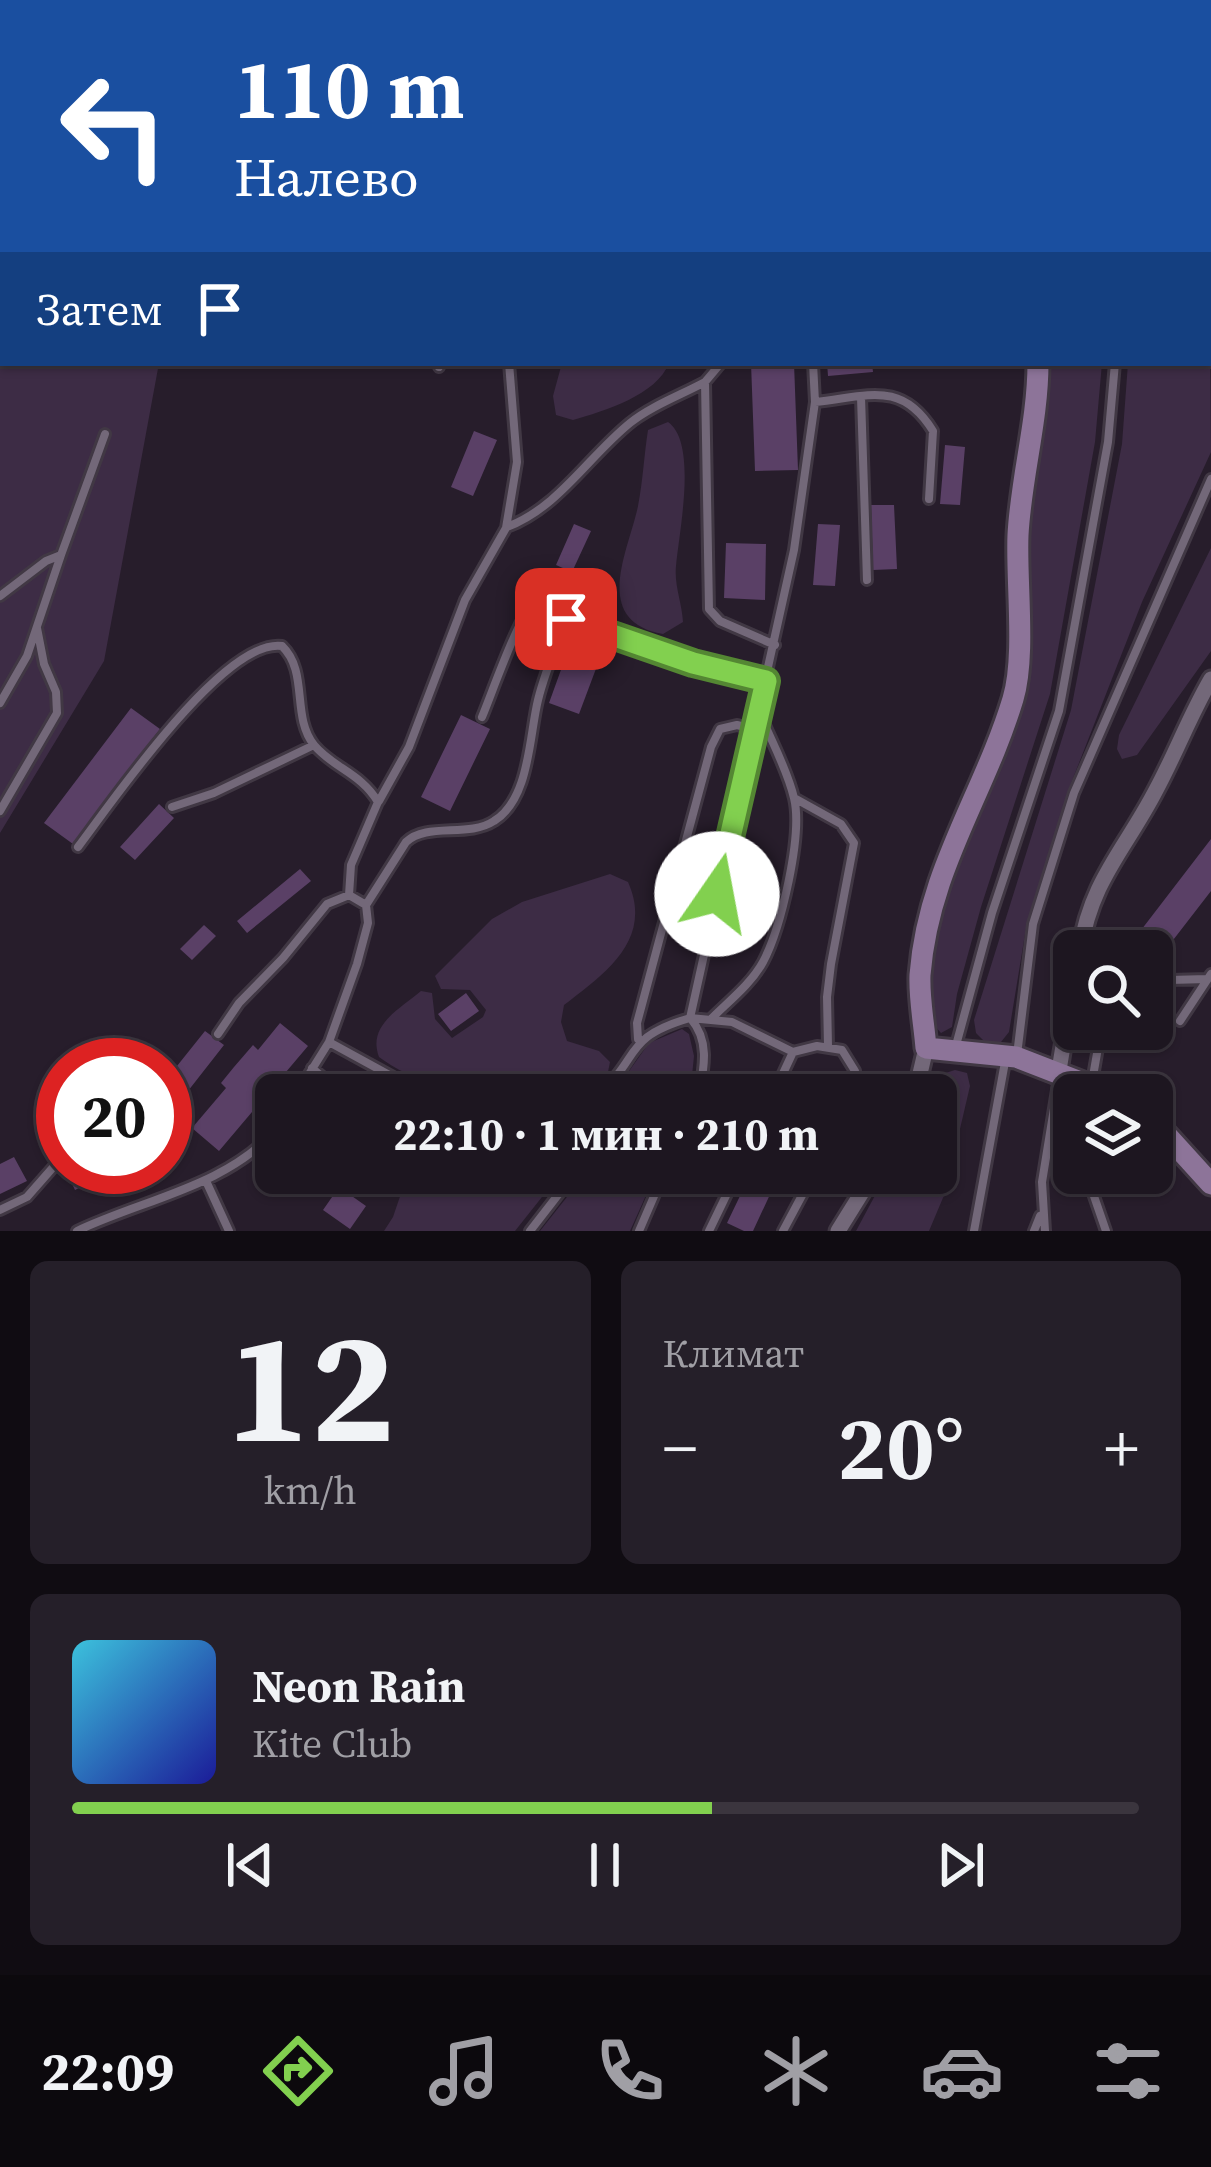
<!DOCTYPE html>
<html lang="ru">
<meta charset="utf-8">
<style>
body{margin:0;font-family:"Source Serif 4",serif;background:#251f29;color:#f1f3f6;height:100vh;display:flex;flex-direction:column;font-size:45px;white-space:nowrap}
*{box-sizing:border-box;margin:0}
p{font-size:39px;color:#a09fa5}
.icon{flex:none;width:66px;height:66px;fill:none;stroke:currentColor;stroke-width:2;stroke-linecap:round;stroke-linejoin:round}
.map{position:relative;height:1231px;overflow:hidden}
.drawer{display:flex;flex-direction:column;gap:30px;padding:30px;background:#100c12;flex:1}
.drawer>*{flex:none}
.top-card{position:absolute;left:0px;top:0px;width:1212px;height:366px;box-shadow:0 3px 9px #0004,0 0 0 3px #3b353e;background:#1a4fa0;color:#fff;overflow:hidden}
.fabs{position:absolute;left:1053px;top:930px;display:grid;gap:24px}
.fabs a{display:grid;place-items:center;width:120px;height:120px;border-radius:18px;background:#1d1620;box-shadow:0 3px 9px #0004,0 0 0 3px #3b353e;font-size:60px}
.speed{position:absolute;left:36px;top:1038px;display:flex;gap:24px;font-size:60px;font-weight:700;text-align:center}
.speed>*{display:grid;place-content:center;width:156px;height:156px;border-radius:50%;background:#1d1620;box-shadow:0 3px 9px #0004,0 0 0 3px #3b353e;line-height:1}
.speed .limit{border:18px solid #d22;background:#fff;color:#111}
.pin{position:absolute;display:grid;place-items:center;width:102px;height:102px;color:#fff;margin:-51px;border-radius:24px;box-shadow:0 6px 18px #0006}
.me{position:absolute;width:132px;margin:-66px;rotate:12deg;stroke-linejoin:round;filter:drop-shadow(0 0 9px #0008)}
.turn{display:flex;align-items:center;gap:42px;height:252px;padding:0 36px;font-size:54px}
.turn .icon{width:156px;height:156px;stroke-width:2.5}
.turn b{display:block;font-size:84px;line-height:102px}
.then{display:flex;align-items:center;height:114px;padding:0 36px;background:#0003;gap:24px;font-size:45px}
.big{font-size:90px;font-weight:700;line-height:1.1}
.drawer .widget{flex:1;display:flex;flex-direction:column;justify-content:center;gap:18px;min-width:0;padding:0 42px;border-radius:18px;background:#251f29}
.drawer .dial{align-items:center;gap:0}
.dial b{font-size:156px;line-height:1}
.song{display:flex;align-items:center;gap:36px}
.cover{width:144px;height:144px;border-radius:18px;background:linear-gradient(135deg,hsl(190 70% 55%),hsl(240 70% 35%))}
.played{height:12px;border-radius:6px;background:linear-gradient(90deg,#82d04f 60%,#3b353e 60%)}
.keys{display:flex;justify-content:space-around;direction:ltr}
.heat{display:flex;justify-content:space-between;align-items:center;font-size:66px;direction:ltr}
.drawer .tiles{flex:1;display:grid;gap:30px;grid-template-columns:1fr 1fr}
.widget:last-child{grid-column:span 2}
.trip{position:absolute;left:255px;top:1074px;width:702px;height:120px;border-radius:18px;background:#1d1620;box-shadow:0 3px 9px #0004,0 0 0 3px #3b353e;font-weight:700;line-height:120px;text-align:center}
.dock{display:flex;height:192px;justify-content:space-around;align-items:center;background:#0c090d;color:#a09fa5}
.dock .icon{width:84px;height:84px}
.dock .on{color:#82d04f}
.dock b{font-size:54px;color:#f1f3f6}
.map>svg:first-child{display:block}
</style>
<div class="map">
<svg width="1211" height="1231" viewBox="0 0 1211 1231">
<rect width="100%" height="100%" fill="#271d2b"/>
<!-- green -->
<path fill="#3d2c45" d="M0,0H230L3,3V363H159L104,661L0,833Z
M1209,202L1211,452L1142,602L1070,786L1026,928L1009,1032L1001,1042H985L976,1033L974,1020L1071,710L1122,444L1128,363H1209Z
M562,363H669C657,395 604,411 573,420L556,415L553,396Z
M1049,363H1102L1095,442L1050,694L981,907L957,994L952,1027L941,1033C898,992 974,819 994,771C1004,749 1016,726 1023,703C1036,659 1027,585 1030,537C1034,478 1050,422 1049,363Z
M668,422C698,443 679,532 676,566C674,585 682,603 683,622L663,634C590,621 629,550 638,506C643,481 644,455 648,430Z
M1211,548V651L1137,755L1122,759L1117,749L1119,735Z
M610,874L628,882C654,940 604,974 564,1005L561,1022L567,1041L599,1051L610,1062L608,1072C598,1079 588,1089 577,1092C519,1106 426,1093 379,1057C367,1025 400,1009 421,991L432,993L435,1019L452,1038L483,1017L486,1010L470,990L441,989L435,976L492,919L522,902Z
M682,1029L689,1034L694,1056L690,1095H612L649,1043Z
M955,1070L967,1073L970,1086L945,1193L929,1231H856L887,1173H936V1095H924L933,1077Z
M408,1173H561L515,1231H384L393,1217Z
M586,1173H656L630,1231H540Z"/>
<!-- building -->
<path fill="#5a4066" d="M751,363H794L798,470L755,471Z
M827,363H872L873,372L828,376Z
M474,431L497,440L473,496L451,487Z
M945,445L965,447L960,505L940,504Z
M871,505H894L897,569L873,570Z
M574,524L591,531L572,572L556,565Z
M818,524L840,525L835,586L813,585Z
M726,543L766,544L765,600L724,598Z
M575,631L606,642L579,714L549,703Z
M131,708L160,729L73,844L44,823Z
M461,715L490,729L450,811L421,797Z
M159,804L174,818L135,860L120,847Z
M1211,839V891L1160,957L1135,938Z
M300,869L311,881L247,933L237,921Z
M204,925L216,936L192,960L180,949Z
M466,993L479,1011L451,1031L438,1014Z
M280,1023L308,1046L219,1151L192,1128L226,1088L221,1083L234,1067L253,1045L258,1050Z
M205,1031L224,1045L188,1091L169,1076Z
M14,1157L27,1181L0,1194V1164Z
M74,1167H121L75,1190L66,1171Z
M751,1173H780L753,1231H744L727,1223Z
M339,1187L366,1206L350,1229L323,1210Z"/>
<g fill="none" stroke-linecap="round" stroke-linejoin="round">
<defs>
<path id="service" d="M0,0L7,3
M52,0V3
M1104,0V3
M1175,0L1176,3
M0,110L3,106
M1209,145L1211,154
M721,363L705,382L709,609L720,621L775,645
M439,367L440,363
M861,397L867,580
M815,402C866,397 901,379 933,431L929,499
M507,527C558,508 588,457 630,423C651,406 681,395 705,382
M61,555L105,434
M0,596L46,561L61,555L27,656L0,703
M566,619L693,663L765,681
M796,799L841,824L854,843L831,964L827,997L828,1046
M379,801L409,747L465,600L506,528L517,462L509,363
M172,807L214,793L314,745
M0,811L57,713L56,692L44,664L37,628
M78,847C112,802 224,638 282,646C309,672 291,716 314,745C333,768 361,773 378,802L351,865L349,895L366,905
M1152,986L1170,980L1207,979
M690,1018L732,1022L793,1052L817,1046L842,1050L855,1071L851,1095
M712,1018C729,1001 751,984 763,962C781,928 803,835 794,798C787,768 770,739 759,711
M691,1019C710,1041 704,1068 699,1095
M1180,1021L1211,974
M218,1034L239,1003L283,958L327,904L349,895
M638,1039L637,1023L711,747L720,729L737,725L753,729
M329,1042L393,1077L441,1095
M955,1049L992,913L1059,711L1108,442L1115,363
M1017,1055L1033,924L1074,793L1211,479
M312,1068L333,1086L335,1095
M1092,1082L1099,1042L1107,1029
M1059,1088L1074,1139
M296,1095L329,1042L357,964L368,923L366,905L406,842C427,822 468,838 494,821C530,799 529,736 538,700C546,667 561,635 572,603L571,591C561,587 554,583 544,589C523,602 493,691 482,717
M597,1095C642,1058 621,1038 690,1018L794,550L815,402L813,363
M773,1095L793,1052
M1086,1173L1106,1231
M206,1181L229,1231
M370,1185L373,1173
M0,1210L27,1197L63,1156
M77,1231C144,1199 225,1187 276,1130
M530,1231L575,1173
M639,1231L664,1173
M709,1231L737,1173
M783,1231L814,1173
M974,1231L1005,1062
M1034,1231L1040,1216
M1045,1231L1042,1182L1059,1078"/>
<path id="minor" d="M1080,951C1091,880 1125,850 1156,790C1176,753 1190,715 1211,679
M1059,1070L1074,981
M915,1095L926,1048
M838,1231L874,1173"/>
<path id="secondary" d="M983,0V3
M1038,363C1038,421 1021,477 1018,535C1016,582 1026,656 1013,699C984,795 928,870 920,975C919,999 924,1023 926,1048L1016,1057L1114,1095
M1152,1119L1211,1184"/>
</defs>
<!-- service casing -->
<use href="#service" stroke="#413844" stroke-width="14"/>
<!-- minor casing -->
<use href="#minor" stroke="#413844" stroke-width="21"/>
<!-- secondary casing -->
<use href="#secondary" stroke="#413844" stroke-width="27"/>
<!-- service -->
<use href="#service" stroke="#736879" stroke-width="8"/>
<!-- minor -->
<use href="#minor" stroke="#736879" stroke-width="15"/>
<!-- secondary -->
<use href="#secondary" stroke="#8d7499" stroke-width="21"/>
</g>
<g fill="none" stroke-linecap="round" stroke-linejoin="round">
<defs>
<path id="route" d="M566,619L693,663L766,681L717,894"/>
</defs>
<!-- route casing -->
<use href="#route" stroke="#548733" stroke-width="30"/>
<!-- route -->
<use href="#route" stroke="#82d04f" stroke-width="21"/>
</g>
</svg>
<div class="fabs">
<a><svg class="icon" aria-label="search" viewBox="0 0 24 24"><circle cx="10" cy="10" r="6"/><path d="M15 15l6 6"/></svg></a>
<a><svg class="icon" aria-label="layers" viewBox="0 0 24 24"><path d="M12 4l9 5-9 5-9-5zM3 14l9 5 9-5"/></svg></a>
</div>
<div class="speed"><div class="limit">20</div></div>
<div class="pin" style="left:566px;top:619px;background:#d93025"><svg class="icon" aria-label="arrive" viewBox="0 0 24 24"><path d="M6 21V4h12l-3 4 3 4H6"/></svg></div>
<svg class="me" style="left:717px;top:894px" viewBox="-20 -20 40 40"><circle r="19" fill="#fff"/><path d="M0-13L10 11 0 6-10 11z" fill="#82d04f"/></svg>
<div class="trip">22:10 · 1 мин · 210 m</div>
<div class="top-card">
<div class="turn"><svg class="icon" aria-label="left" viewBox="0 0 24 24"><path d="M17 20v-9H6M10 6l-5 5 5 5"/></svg><div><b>110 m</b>Налево</div></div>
<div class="then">Затем<svg class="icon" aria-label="arrive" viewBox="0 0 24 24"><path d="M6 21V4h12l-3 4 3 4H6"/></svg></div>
</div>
</div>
<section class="drawer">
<div class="tiles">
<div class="widget dial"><b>12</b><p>km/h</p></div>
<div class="widget"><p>Климат</p>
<div class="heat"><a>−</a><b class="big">20°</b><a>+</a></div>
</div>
<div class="widget">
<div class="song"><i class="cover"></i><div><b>Neon Rain</b><p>Kite Club</p></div></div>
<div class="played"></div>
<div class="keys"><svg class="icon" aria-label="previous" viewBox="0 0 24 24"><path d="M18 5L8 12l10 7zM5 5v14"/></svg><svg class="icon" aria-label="pause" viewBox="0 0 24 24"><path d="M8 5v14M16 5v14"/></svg><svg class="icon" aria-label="next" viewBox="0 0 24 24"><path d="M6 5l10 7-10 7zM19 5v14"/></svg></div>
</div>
</div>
</section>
<nav class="dock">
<b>22:09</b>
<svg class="icon on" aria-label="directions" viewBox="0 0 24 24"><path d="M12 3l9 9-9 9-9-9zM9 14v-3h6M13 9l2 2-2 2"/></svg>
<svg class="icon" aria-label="music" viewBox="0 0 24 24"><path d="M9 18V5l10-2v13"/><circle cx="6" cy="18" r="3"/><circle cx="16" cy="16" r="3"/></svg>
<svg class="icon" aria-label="phone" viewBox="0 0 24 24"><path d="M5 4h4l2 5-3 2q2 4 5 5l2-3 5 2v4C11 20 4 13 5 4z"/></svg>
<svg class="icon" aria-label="climate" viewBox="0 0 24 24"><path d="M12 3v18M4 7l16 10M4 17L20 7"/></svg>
<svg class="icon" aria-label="car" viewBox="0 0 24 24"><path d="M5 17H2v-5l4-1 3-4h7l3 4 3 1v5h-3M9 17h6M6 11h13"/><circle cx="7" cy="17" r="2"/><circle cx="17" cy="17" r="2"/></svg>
<svg class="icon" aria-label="filters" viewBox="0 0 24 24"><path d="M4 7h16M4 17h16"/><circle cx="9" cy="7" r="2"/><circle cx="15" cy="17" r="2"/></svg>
</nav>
